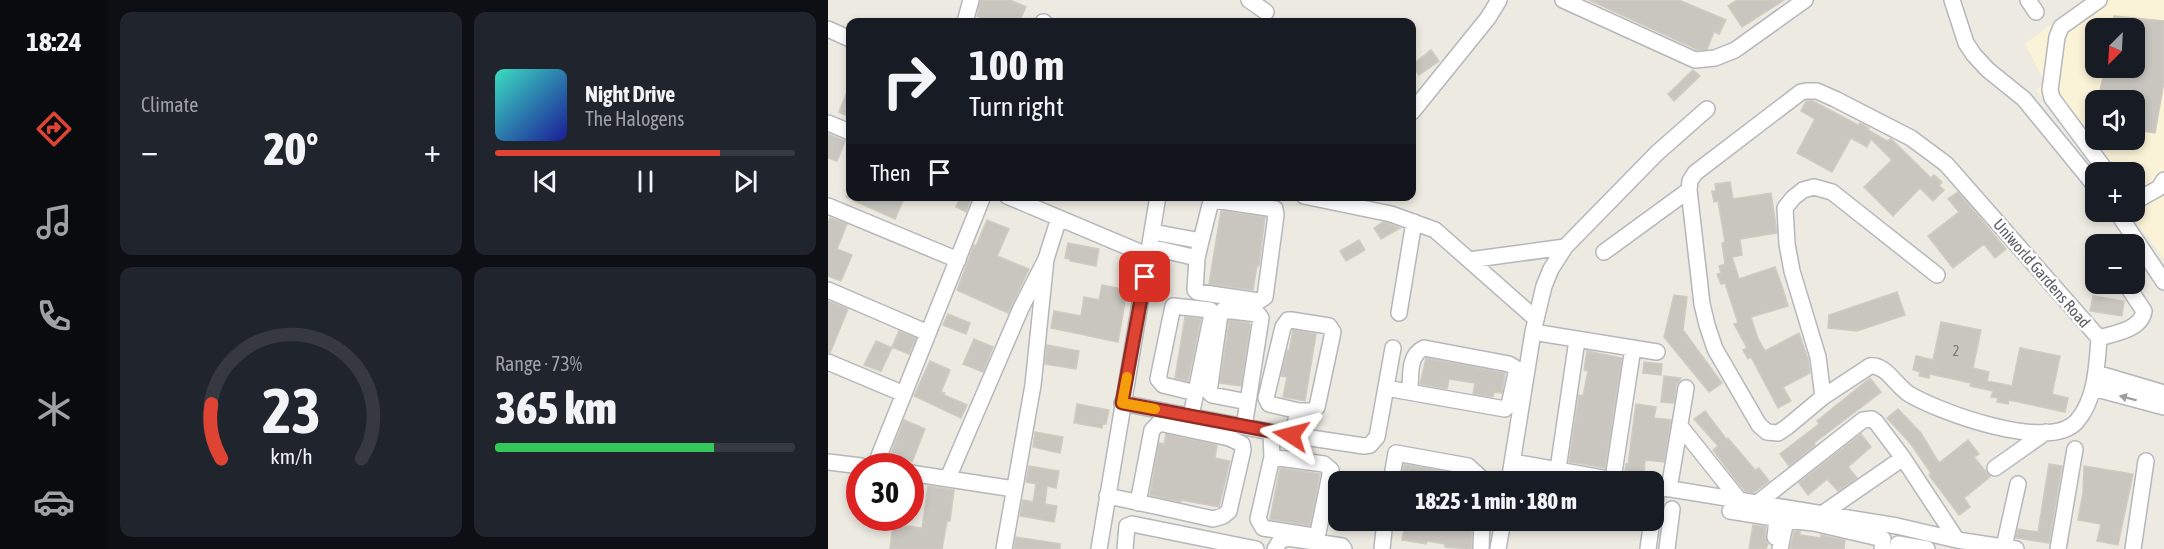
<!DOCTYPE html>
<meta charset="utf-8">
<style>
body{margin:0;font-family:"Asap Condensed",sans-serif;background:#20242c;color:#f1f3f6;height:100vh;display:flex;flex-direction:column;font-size:22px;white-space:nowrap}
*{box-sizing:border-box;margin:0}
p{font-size:20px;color:#9ea1a6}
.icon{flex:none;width:33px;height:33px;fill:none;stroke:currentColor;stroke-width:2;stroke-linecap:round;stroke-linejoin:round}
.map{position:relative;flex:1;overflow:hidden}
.details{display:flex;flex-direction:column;gap:12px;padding:12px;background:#0d0f14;width:720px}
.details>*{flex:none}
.guide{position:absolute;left:18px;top:18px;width:570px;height:183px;border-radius:12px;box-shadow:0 3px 9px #0003;background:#171b24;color:#f1f3f6;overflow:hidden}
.needle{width:39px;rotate:204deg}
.buttons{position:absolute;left:1257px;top:18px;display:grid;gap:12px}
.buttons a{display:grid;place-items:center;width:60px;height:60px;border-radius:12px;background:#171b24;box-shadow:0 3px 9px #0003;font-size:30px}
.speed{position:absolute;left:18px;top:453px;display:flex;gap:12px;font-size:30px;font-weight:700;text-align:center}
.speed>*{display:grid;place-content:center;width:78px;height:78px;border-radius:50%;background:#171b24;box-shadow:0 3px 9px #0003;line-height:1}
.speed .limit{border:9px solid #d22;background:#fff;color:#111}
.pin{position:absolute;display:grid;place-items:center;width:51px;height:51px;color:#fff;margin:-26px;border-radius:12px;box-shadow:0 3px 9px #0006}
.me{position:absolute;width:66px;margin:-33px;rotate:279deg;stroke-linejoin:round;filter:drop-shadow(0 0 4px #0008)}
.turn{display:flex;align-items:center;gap:21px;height:126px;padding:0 24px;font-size:27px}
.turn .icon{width:78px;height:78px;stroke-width:2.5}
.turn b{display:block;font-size:42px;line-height:51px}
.then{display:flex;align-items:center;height:57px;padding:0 24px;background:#0003;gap:12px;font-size:22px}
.big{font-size:45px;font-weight:800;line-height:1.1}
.details .tile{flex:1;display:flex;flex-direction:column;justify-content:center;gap:9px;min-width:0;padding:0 21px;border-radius:12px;background:#20242c}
.details .dial{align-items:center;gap:0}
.dial svg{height:156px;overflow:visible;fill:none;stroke:#363941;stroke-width:7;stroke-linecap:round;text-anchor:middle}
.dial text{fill:#f1f3f6;stroke:none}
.song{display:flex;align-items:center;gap:18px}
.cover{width:72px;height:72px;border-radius:9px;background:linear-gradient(135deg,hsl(170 70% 55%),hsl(240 70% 35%))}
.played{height:6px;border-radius:3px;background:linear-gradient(90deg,#df4334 75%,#363941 75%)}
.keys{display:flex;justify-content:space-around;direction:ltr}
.heat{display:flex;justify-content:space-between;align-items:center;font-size:33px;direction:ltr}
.charge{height:9px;border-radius:4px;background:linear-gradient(90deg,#34c759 73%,#363941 0)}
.details .tiles{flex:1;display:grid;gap:12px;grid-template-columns:repeat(2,1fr)}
.trip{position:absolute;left:500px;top:471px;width:336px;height:60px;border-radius:12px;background:#171b24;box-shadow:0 3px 9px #0003;font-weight:800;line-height:60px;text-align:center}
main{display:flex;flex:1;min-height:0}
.dock{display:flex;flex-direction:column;width:108px;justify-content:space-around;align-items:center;background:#090b0e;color:#9ea1a6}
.dock .icon{width:42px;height:42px}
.dock .current{color:#df4334}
.dock b{font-size:27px;color:#f1f3f6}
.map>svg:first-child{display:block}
</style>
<main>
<nav class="dock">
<b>18:24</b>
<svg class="icon current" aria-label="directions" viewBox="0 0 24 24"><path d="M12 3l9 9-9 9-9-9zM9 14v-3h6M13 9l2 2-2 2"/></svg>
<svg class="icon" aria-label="music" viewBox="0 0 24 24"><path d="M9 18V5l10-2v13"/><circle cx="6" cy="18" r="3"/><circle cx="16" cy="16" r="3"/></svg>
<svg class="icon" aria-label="phone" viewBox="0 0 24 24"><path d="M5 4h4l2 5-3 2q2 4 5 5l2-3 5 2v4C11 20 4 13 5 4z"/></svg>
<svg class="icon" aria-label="climate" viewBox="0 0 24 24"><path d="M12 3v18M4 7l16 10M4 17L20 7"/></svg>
<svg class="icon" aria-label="car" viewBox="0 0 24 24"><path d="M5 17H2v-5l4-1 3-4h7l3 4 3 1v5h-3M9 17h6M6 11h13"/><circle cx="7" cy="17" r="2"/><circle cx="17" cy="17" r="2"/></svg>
</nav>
<section class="details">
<div class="tiles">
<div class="tile"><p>Climate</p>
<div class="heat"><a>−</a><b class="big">20°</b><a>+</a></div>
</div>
<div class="tile">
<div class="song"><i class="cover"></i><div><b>Night Drive</b><p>The Halogens</p></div></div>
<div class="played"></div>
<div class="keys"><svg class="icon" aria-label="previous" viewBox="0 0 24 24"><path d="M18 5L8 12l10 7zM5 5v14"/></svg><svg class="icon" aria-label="pause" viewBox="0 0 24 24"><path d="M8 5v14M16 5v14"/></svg><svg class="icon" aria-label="next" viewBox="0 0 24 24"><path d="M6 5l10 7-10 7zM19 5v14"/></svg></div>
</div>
<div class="tile dial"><svg viewBox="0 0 100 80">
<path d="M14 69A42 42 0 1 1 86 69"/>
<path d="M14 69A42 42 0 0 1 9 41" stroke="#df4334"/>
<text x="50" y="56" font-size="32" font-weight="700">23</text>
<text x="50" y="72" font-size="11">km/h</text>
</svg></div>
<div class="tile"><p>Range · 73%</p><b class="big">365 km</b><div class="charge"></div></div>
</div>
</section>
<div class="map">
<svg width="1336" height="549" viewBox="0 0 1336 549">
<rect width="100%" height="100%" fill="#eceae1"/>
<!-- commercial -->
<path fill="#fbf3d7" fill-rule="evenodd" d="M1255,0H1336V259L1300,212H1306V172H1270L1208,90L1217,82L1197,44ZM1268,28H1306V68H1268ZM1268,100H1306V140H1268Z"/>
<!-- building -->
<path fill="#c9c6c0" stroke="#d0cbc0" stroke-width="1.5" d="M152,0H182L198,7L191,22H165L149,16Z
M761,0H851L898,20L891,34L886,32L879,49L870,50Z
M909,0H956L914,27L900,6Z
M1286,16L1336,21V82L1327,133L1306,130V100H1270L1277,68H1306V28H1284Z
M603,50L611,61L591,75L584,65Z
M865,70L872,76L846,101L840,94Z
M22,84V117L11,112Z
M978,101H985L1030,125L1032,123L1041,128L1040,130L1059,141L1063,139L1103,178L1106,175L1114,182L1111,186L1116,190L1105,201L1092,188L1065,216L1036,187L1064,160L1043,139L1039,147L1023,138L1004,172L969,153L987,119L973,111Z
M0,134L17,141L9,161L0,158Z
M902,182L905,199L943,193L949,233L912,239L914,255L904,257L911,279L947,267L954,286L960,306L923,317L930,339L937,351L971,333L980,359L982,373L955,387L963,401L950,408L923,357L920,359L915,350L919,348L906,324L910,323L897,283L893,284L889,274L893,273L891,266L897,264L894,243L897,242L890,201L886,202L884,191H888L887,184Z
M1130,192L1178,249L1167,258L1156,244L1125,268L1100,236L1131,212L1120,199Z
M77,196L67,219L18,197V196Z
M133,196H144L138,212L128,207Z
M393,211L437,217L431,266H429L425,290L381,284Z
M2,218L19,224L9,249L24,255L13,281L0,276V223Z
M159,220L181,229L169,256L201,269L180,313L129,290L146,245L148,246Z
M555,222L560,223L572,228L553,239L546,228Z
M531,240L537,250L518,261L512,251Z
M240,243L271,249L268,266L242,261V259L237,258Z
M274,285L299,290L290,342L223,328L226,311L253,316L256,297L271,300Z
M1069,292L1077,315L1029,331L1000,328L1001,315Z
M846,295L859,297L855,330L894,383L881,392L836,337Z
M1265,296L1296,301L1294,316L1262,311Z
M0,301L20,309L2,353L0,352Z
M120,314L142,323L138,334L115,325Z
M357,317L373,319L360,381L347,378Z
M401,320L421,323L422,325L413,386L392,383Z
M1113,322L1153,330L1145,368L1161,372L1159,381L1184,386L1192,348L1232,356L1224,394L1240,398L1237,412L1181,400L1180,404L1169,402L1170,398L1163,397L1165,391L1142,386L1143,383L1102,374L1101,378L1091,376L1092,372L1085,370L1088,356L1105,360Z
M465,330L488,334L477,401L455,397L459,377L453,376L459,350L461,351Z
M71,331L88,338L81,354L64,347Z
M146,339L165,347L155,372L135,364Z
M48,341L64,348L53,371L36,365Z
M219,345L251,351L248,369L217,364Z
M759,351L794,358L777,468L741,462L751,395L755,396L760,371L756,370Z
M598,358L677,373L674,393L666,392L665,397L645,394L647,383L621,379L619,389L592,384Z
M102,361L122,370L113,392L117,393L116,395L139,405L133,418L86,396Z
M816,362L834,364L833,375L815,373Z
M836,376L853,378L848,386L846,403L833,402Z
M1042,378L1053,392L986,443L987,445L961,466L952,454L991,424L989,421Z
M249,404L281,410L278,424H275L274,428L246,423Z
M808,404L828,407L826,418L843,420L836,462L817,460L816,475L797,472L798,464H800Z
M1070,409L1093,433L1111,463L1140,440L1151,454L1146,457L1162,477L1136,498L1142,507L1131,515L1101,475L1103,473L1082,443L1059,418Z
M877,411L899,440L900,438L927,470L931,468L941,481L925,493L917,491L904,475L885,450L890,446L866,419Z
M76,420L97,429L84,462L62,456Z
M207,432L235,437L232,453L205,447Z
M338,434L389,445L387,458L402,461L391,507L353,500V502L322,495L331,443L336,444Z
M1033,434L1043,447L1020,467L1029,478L1010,491L999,479L980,495L971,483Z
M576,464L635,475L638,478V482L573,481Z
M1221,464L1234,466L1221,543L1188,538L1190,529L1210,532Z
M201,466L231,471L228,488L219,486L217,504L229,506L226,522L192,516L195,500L205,502L208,484L198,482Z
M1256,466L1305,474L1290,545L1269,541L1273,524L1250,520L1255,493Z
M452,468L492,474L482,526L442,519Z
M100,486L126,490L122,521H119L114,549H62L65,524L94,528Z
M578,520H595L619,525V521L644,525L643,549L617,547V544L599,541L598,544L574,540Z
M925,525L938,527L937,536L940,544L938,549H921Z
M966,531H972V535L993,538V535L1017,540L1016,549H962Z
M188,537L232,544V549H186Z"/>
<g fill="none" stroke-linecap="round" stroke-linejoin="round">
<defs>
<path id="minor" d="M421,0L438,12
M735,0L867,60L887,58L907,50L977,0
M1124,0L1138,43L1146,55L1160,70L1196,99L1268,187
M1200,0L1208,12
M1271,0L1233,27L1229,37L1222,90L1224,98L1279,172
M137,22L143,0
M215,22H216
M0,29L22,39
M978,91H989L1007,99L1083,138L1118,164L1271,338C1269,365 1268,399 1249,421C1222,453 1111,412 1081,394C1068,386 1058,364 1042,366L995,397L959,427L950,433L939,432L931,425L887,349L879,325L874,304L861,190L862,181L867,173L973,92Z
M584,112L660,18L671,0
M0,123L22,132
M179,196L321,256
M476,196L563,214L607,230L708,319
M1306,202L1331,188L1336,180
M0,206L130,260
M1289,212L1336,282
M325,232L373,241L382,205L386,200L447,209L448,215L437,297L431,301L369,292L367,290L369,258L373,241
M322,247L369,258
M776,252L861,190
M641,260L737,247
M0,290L100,333
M571,313L586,222
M705,332L829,352
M1271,338C1287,333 1313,330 1316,311L1298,284
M0,362L76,394
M1268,373L1336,393
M558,388L677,409L681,405L689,369L681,364L596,348C580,355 583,376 582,391
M1265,388L1336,407
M995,397L990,357L964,271L959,244L957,208L965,198L975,190L986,187L1004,192L1109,275
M294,403L443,432L536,446L542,445L549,437L565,348
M363,416L384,314L382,310L345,306L330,379L335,385L368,393
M416,426L420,402L384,395L381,392L392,314L395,310L430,314L433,318L420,402
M852,426L912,501
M443,432L444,457L430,519L435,528L485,536L490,533L503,470L496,464L444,457
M463,435L471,411H484L489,407L505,332L501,326L463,320H460L455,327L438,398L441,404L471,411
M0,462L33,466
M685,462L797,482
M47,466L155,196
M1167,468L1218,432
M730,469L749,340
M82,473L186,489
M120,478L193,308L218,259L231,218
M785,479L805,348
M563,482L568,453L640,466L652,477L653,482
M681,482L705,332L716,286L723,269L737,247L829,153L879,109
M825,486L1069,526L1129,540L1188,549
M841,489L858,388
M279,496C315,503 350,511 385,519L395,516L401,511L415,450L414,444L401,438L331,423L324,430L310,503
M928,504L1035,420L1044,419L1048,422L1075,458L1129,540
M902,511L946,518L949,520L947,537
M994,514L1075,458
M825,517L830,487
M1176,547L1190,484
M176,549L205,385L218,259
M271,549L330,196
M297,549L299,526L304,524L428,549
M447,549L452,541L459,538L514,546L516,549
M554,549L557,520
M653,549L654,520
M670,549L675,520
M820,549L824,520
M839,549L844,509
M952,549L958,520L986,523L1055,539L1054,549
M1069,549L1070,544L1099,549
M1230,549L1247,449
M1305,549L1318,461"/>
</defs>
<!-- minor casing -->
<use href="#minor" stroke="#b4b7bb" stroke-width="18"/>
<!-- minor -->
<use href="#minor" stroke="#fff" stroke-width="15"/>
</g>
<!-- one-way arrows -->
<defs><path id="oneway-solid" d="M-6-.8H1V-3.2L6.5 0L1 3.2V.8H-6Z" transform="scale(1.5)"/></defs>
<use fill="#9c9ea0" href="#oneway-solid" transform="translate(1300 398) rotate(-165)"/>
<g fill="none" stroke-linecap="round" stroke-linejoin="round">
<defs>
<path id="route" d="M317,277L294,403L463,435"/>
</defs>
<!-- route casing -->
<use href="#route" stroke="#912c22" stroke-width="15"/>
<!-- route -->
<use href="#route" stroke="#df4334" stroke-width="10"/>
<!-- slow -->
<path stroke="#f59e0b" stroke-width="10" d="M299,377L294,403L327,409"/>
</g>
<g text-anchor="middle" stroke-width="5" stroke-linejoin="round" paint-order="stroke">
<!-- number labels -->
<g font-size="14" fill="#767779">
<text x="1128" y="356">2</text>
</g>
<!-- street labels -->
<g font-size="16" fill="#5a5d61" stroke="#fff">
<text transform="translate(1214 273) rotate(49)" y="6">Uniworld Gardens Road</text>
</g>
</g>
</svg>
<div class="buttons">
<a><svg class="needle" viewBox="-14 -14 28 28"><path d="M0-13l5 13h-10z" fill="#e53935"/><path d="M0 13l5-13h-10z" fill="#9ea1a6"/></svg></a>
<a><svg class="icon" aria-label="sound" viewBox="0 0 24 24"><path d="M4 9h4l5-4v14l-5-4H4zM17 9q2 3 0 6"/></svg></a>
<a>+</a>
<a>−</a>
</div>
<div class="speed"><div class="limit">30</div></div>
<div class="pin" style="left:317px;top:277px;background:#d93025"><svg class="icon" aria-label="arrive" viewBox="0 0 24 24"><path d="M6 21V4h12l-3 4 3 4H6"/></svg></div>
<svg class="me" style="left:463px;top:435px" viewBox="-20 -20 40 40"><path d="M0-17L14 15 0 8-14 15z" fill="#df4334" stroke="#fff" stroke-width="4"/></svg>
<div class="trip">18:25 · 1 min · 180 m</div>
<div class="guide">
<div class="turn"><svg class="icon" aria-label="right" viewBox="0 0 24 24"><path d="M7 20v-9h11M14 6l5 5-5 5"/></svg><div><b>100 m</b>Turn right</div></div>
<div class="then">Then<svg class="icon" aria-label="arrive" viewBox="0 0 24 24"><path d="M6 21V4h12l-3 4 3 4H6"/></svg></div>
</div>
</div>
</main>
